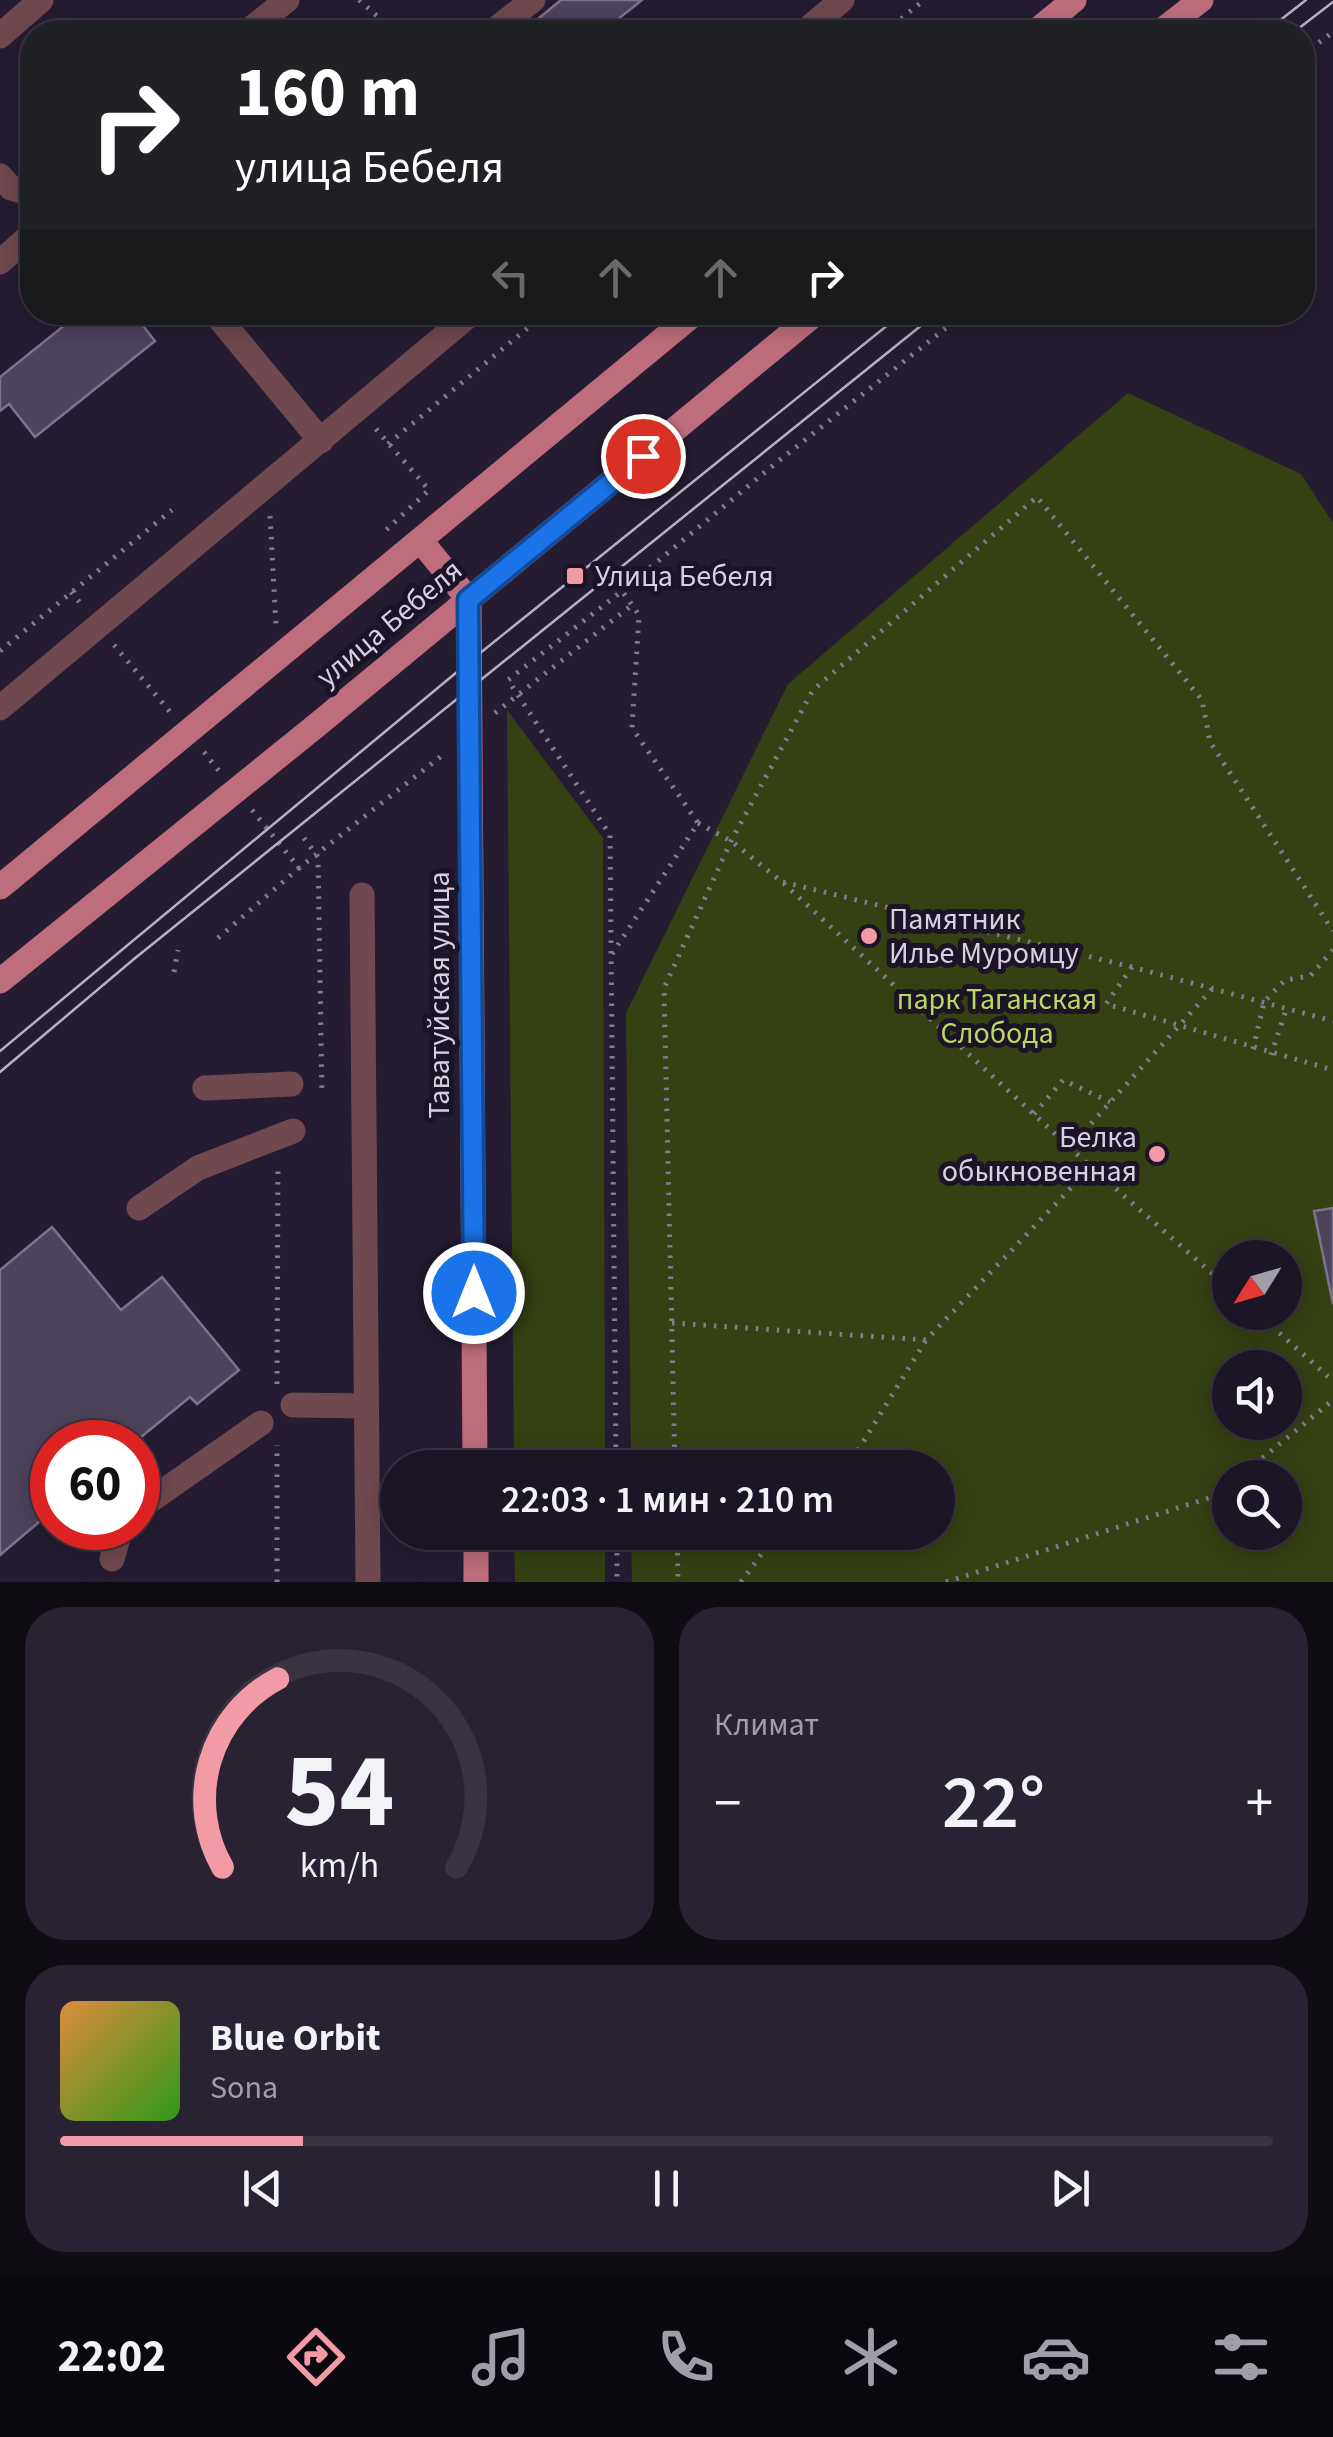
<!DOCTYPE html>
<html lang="ru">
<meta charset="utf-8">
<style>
body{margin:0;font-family:"Source Sans 3",sans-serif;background:#292232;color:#f1f3f6;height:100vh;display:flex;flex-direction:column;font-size:38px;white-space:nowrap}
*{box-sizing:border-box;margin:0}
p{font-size:32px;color:#a09fa7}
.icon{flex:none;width:55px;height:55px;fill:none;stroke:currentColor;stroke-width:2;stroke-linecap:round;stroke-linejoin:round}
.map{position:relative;height:1582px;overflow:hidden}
.details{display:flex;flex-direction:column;gap:25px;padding:25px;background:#0f0c14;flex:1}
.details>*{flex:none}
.banner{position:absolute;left:20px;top:20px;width:1295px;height:305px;border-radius:40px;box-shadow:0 5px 25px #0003,0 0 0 2px #3a3442;background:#202124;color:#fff;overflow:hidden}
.needle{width:65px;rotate:233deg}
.buttons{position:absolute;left:1212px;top:1240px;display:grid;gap:20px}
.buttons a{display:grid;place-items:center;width:90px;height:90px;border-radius:50%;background:#1c1525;box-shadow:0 5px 25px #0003,0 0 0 2px #3a3442;font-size:50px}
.speed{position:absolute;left:30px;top:1420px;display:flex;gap:20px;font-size:50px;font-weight:700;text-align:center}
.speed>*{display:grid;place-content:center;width:130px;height:130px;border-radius:50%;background:#1c1525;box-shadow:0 5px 25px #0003,0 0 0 2px #3a3442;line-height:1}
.speed .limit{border:15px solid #d22;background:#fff;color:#111}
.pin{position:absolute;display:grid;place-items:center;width:85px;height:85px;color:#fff;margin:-42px;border:5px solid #fff;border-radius:50%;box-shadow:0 2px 10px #0007}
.me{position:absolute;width:110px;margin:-55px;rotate:0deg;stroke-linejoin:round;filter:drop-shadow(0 0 8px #0008)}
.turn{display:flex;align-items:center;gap:35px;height:210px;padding:0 50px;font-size:45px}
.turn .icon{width:130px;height:130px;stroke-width:2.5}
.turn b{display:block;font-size:70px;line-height:85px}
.lanes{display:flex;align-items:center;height:95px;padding:0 50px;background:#0003;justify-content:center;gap:50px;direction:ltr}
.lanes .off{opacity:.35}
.big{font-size:75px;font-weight:600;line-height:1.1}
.details .widget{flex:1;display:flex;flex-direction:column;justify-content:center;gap:15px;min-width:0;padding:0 35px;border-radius:40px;background:#292232}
.details .dial{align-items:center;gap:0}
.dial svg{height:260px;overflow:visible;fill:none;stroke:#3a3442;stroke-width:7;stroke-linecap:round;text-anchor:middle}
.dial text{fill:#f1f3f6;stroke:none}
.song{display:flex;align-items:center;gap:30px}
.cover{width:120px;height:120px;border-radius:15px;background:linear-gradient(135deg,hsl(30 70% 55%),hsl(110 70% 35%))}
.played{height:10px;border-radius:5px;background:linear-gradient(90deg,#f39aa7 20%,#3a3442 20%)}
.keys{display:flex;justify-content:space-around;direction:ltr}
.heat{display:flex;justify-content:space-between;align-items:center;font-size:55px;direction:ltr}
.details .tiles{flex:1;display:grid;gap:25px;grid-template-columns:1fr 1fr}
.widget:last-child{grid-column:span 2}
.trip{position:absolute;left:380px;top:1450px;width:575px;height:100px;border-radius:50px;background:#1c1525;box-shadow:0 5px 25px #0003,0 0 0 2px #3a3442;font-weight:600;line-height:100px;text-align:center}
.tabs{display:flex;height:160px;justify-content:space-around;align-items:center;background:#0b080f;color:#a09fa7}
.tabs .icon{width:70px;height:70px}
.tabs .current{color:#f39aa7}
.tabs b{font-size:45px;color:#f1f3f6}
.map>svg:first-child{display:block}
</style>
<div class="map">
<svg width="1333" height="1582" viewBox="0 0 1333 1582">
<rect width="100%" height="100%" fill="#251c31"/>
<!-- green -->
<path fill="#354013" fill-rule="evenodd" d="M1128,393L1301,474L1333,523V1582H632L631,1533L938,1532V1468L631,1467L626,1013L788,684ZM1230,1258H1285V1312H1230ZM1230,1368H1285V1422H1230ZM1230,1478H1285V1532H1230Z
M507,710L603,838L605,1467H514Z
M514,1533H605V1582H515Z"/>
<!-- building -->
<path fill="#4d435b" stroke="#7d738d" stroke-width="2.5" d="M561,0H642L602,32H522Z
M81,312H132L155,341L35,437L9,404L0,411V377Z
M1333,1208V1304L1314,1211Z
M52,1227L121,1310L162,1277L239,1370L197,1404L190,1397L135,1442H52V1511L0,1555V1270Z"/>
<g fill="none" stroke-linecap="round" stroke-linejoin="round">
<!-- path -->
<path stroke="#837c8e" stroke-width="5" stroke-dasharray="2.5 8" stroke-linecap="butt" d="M359,0L395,32
M885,32L924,0
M1302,55L1333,32
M376,429L429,490L383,533
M388,444L547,312
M270,516L276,625
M71,592L82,605
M114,645L171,713
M0,651L172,510
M495,713L632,605
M204,752L219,771
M252,810L299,868L444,754
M698,823L731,841L781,881L1091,1167L1230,1289
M304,838L318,857L322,1094
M783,882L1132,967L1333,1021
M218,938L299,868
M612,954L698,823L632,728L639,615L622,591L776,463L966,312
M1132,967L1106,1004L1333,1070
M174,972L178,950
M1253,1049L1264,1002L1285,980L1310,976L1333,950
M1271,1055L1287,1007
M1034,1114L1063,1080L1110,1102
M1070,1147L1213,988
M1256,1312L1333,1381
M672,1323L926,1340L1091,1167
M277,1384L278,1165
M616,1468L610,835L508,680L622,591
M675,1468L664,988L731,841L813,690L1037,497L1202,700L1210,742L1333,931
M847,1468L926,1340
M1238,1478L1333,1400
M617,1532V1582
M677,1532L678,1582
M277,1582V1445
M741,1582L763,1552L784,1532
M946,1582L1215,1496L1230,1484"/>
<!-- minor -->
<path stroke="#70484f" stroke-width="25" d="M247,32L287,0
M492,32L533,0
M804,32L842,0
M0,36L41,0
M0,176L11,188L32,194
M0,262L32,234
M214,312L321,441
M0,708L473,312
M362,895L368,1582
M205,1088L291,1084
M139,1208L198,1168L293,1131
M293,1405L366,1406
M138,1509L261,1423
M112,1559L121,1528"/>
<!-- major -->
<path stroke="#be6d7c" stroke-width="25" d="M1035,32L1074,0
M1160,32L1201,0
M420,540L469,600L475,1468
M0,887L696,312
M0,981L317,725L817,312
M476,1532V1582"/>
<!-- tram -->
<path stroke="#b7b0c0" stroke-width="2.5" d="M1265,32L1306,0
M1294,32L1333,2
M0,1051L469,662L904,312
M0,1072L134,959L938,312"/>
</g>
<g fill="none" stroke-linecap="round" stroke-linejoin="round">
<defs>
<path id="route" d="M474,1293L468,600L643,456"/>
</defs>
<!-- route casing -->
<use href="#route" stroke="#114b97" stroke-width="25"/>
<!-- route -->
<use href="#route" stroke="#1a73e8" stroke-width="18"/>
</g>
<!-- markers -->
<g fill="#f39aa7" stroke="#1c1327" stroke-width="4">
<rect x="565" y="566" width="20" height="20" rx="5"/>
<circle cx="869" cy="936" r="10"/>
<circle cx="1157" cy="1154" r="10"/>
</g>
<g text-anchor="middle" stroke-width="10" stroke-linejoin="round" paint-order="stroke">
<!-- poi labels -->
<g font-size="30" fill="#d6d0df" stroke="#1c1327" text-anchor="start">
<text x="595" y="586">Улица Бебеля</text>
<text x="889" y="929">Памятник<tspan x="889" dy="34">Илье Муромцу</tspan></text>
<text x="1137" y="1147" text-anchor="end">Белка<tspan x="1137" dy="34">обыкновенная</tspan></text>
</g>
<!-- street labels -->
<g font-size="30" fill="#d6d0df" stroke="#1c1327">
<text transform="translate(389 623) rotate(-40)" y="10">улица Бебеля</text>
<text transform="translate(439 995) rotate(-90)" y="10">Таватуйская улица</text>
</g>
<!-- park labels -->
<g font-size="30" fill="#bad95f" stroke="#1c1327">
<text x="997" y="1009">парк Таганская<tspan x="997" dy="34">Слобода</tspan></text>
</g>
</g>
</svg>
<div class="buttons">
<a><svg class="needle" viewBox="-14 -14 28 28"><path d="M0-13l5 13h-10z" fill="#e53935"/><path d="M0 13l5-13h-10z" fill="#a09fa7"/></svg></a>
<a><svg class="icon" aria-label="sound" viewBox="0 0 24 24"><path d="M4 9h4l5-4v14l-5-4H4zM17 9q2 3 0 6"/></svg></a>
<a><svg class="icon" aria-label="search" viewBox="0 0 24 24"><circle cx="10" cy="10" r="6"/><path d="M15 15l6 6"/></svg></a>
</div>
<div class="speed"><div class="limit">60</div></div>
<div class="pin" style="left:643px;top:456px;background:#d93025"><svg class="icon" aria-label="arrive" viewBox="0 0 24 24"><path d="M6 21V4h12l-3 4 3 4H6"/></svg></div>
<svg class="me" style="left:474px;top:1293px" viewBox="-20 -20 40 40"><circle r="17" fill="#1a73e8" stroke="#fff" stroke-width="3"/><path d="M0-11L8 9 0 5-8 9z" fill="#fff"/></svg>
<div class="trip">22:03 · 1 мин · 210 m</div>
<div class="banner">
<div class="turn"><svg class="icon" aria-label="right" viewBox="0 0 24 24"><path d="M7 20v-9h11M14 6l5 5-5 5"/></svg><div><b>160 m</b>улица Бебеля</div></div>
<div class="lanes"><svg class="icon off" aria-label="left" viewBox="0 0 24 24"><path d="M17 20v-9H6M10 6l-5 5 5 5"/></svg><svg class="icon off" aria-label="ahead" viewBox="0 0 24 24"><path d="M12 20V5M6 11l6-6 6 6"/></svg><svg class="icon off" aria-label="ahead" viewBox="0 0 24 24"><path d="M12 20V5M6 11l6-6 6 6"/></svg><svg class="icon" aria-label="right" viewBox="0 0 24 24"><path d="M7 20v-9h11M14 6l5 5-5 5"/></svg></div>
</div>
</div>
<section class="details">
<div class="tiles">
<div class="widget dial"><svg viewBox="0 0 100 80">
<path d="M14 69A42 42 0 1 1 86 69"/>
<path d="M14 69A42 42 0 0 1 31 11" stroke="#f39aa7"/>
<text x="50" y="56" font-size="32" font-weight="700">54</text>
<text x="50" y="72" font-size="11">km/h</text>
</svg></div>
<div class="widget"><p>Климат</p>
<div class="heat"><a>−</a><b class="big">22°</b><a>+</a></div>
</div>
<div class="widget">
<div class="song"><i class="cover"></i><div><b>Blue Orbit</b><p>Sona</p></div></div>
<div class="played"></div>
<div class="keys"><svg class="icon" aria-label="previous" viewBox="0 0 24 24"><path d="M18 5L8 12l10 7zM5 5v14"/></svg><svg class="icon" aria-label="pause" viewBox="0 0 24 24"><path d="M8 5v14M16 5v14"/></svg><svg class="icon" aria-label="next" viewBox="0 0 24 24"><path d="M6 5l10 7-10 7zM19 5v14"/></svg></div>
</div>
</div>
</section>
<nav class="tabs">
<b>22:02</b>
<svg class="icon current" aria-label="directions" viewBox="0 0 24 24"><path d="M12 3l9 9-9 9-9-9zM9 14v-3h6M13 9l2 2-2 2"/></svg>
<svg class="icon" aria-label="music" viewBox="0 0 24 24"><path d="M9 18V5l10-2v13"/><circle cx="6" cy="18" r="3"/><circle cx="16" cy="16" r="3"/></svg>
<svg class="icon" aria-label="phone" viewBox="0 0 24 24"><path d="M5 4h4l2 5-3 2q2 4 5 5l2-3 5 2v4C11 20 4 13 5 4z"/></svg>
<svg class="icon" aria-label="climate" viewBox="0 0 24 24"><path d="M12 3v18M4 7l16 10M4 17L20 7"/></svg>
<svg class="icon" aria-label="car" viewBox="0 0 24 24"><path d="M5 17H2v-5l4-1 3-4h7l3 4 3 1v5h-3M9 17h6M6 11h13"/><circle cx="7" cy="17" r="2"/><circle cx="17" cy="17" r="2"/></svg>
<svg class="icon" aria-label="filters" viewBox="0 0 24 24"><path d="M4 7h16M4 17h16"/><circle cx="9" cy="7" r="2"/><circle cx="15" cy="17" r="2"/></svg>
</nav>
